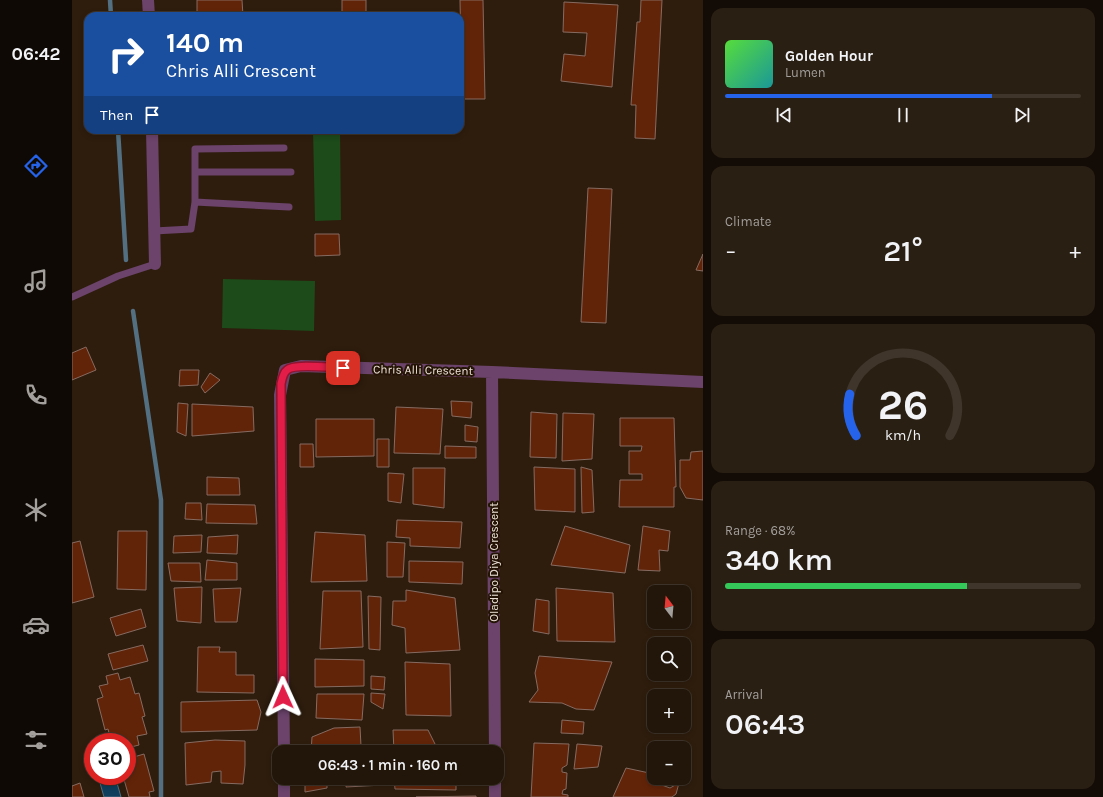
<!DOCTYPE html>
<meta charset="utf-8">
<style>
body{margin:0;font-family:Karla,sans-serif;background:#2a1f13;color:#f1f3f6;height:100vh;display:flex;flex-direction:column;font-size:15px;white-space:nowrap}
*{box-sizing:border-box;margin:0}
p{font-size:13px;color:#a29f9c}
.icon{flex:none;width:22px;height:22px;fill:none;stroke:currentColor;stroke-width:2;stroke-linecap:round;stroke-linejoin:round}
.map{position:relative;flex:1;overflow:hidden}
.sheet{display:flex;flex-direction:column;gap:8px;padding:8px;background:#130c06;width:400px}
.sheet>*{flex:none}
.top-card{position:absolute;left:12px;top:12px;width:380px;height:122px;border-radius:12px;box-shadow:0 2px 6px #0003,0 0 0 1px #3f352b;background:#1a4fa0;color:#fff;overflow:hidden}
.needle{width:26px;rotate:344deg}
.tools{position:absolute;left:575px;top:585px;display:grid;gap:8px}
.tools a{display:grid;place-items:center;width:44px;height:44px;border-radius:8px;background:#22160a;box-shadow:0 2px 6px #0003,0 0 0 1px #3f352b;font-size:20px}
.speed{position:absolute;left:12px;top:733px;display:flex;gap:8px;font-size:20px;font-weight:700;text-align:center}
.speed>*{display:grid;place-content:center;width:52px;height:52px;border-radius:50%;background:#22160a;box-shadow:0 2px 6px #0003,0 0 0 1px #3f352b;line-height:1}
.speed .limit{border:6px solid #d22;background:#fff;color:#111}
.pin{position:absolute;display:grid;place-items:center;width:34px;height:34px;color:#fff;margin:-17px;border-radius:8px;box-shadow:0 2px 6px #0006}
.me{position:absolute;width:44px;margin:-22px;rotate:359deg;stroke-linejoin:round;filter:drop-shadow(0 0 3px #0008)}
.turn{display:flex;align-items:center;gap:14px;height:84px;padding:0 16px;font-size:18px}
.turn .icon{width:52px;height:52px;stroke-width:2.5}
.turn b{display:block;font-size:28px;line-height:34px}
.then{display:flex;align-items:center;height:38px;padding:0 16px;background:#0003;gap:8px;font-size:15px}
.big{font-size:30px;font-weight:600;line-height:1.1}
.sheet .tile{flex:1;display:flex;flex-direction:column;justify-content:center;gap:6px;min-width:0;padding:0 14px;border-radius:12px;background:#2a1f13}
.sheet .dial{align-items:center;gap:0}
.dial svg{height:104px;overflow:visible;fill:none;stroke:#3f352b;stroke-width:7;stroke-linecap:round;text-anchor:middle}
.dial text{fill:#f1f3f6;stroke:none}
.song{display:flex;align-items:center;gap:12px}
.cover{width:48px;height:48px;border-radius:6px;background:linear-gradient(135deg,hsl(110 70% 55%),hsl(180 70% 35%))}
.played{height:4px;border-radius:2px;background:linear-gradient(90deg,#2563eb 75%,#3f352b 75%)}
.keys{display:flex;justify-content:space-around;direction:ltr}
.heat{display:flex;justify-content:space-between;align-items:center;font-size:22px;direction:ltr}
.charge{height:6px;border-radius:3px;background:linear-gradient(90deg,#34c759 68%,#3f352b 0)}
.trip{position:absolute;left:200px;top:745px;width:232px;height:40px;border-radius:12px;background:#22160a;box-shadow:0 2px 6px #0003,0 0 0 1px #3f352b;font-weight:600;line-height:40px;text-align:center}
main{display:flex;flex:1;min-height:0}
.tabs{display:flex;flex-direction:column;width:72px;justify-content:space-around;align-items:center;background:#0e0904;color:#a29f9c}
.tabs .icon{width:28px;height:28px}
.tabs .active{color:#2563eb}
.tabs b{font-size:18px;color:#f1f3f6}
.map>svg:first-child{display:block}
</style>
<main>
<nav class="tabs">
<b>06:42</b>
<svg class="icon active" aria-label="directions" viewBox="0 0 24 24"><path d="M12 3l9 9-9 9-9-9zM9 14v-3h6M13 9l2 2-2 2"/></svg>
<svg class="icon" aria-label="music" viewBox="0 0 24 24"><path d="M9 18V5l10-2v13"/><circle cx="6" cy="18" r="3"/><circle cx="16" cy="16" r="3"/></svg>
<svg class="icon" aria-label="phone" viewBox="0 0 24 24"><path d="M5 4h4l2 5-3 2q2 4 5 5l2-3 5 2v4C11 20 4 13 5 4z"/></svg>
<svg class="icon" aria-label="climate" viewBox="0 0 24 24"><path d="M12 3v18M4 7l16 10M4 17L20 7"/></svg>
<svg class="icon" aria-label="car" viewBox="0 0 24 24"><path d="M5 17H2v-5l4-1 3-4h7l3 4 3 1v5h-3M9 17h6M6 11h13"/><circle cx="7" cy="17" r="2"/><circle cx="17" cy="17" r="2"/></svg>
<svg class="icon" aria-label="filters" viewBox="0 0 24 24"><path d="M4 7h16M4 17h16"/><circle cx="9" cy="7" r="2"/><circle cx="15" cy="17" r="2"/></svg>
</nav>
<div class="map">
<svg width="631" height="797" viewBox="0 0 631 797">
<rect width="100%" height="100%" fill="#2e1d0d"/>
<!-- green -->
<path fill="#1d4b1a" d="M241,130H268L269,220L243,221Z
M151,279L243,281L242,331L150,328Z"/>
<!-- water -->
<path fill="#0f3f5d" stroke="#527082" d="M26,776H43L49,797H32Z"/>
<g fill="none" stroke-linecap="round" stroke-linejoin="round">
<!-- stream -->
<path stroke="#527082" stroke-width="4.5" d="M38,0L39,16
M46,130L54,260
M61,311L89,500V797"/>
</g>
<!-- building -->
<path fill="#622409" stroke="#866b61" d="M125,0H170L171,16H125Z
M270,0H294V16H270Z
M388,0H411L413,99H390Z
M569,0H590L583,139L563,138L564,105H559L565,22H568Z
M492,2L546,5L540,87L489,81L492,54L513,56L515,33L491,32Z
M516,188L540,189L534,323L509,322Z
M243,234H267L268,255L243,256Z
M631,254V271L624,270Z
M14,347L24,370L0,380V353Z
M108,370H127L126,385L107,386Z
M138,373L148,380L133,393L129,387Z
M379,401L400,402L399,418L380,416Z
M106,403L116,404L114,436L105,432Z
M120,404L181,407L182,431L120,436Z
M324,407L371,409L368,454L322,453Z
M459,412L485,414L484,458L458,457Z
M491,413L522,414L520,459L490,461Z
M548,418H602L604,487H602V507H547L548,480H570V474H557V451H569L570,446H548Z
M244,419H302V456L244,457Z
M393,425L406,427L405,442L393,441Z
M305,439H317V467H305Z
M228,444H241L242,467H228Z
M373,446L404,447V458H373Z
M631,451V500L614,498L608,487V460H618L619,452Z
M462,467L503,469V512L463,510Z
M509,467L520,470L522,512L510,513Z
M341,468H373L372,508L341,504Z
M316,473L332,474L329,503L316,501Z
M135,477L167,478L168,495H135Z
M114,503H129L130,520L113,519Z
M135,504L183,505L185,524L134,523Z
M325,520L390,522L388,548L338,546V538L324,537Z
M493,526L558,545L553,573L479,565Z
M571,526L598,531L596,551L587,550L588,571L566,570Z
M46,531H75L74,590L45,589Z
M243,532L293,535L295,581L239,582Z
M130,535L129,552L101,553L102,536Z
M166,535L165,554L135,553L136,537Z
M8,541L22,597L0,603V543Z
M315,542L333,543L331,577H315Z
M135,560L165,563V580H133Z
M337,561L391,562L390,584L337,582Z
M96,563H128L129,582L99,581Z
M130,587L129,623L105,621L102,588Z
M169,588L165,622H143L141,589Z
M484,588L541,593L543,642L485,641Z
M334,590L383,598L388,650L334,653L333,628L320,625L321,601H334Z
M251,591H289L291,647L248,649Z
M296,596L309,597L308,650L297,649Z
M464,599L477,601V634L461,631Z
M69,609L74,627L44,636L38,618Z
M71,645L76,661L41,670L36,654Z
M126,647H148L147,652H164V675H182V693L125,692Z
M467,656L540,662L522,710L504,709L490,703L457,702L466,690L463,673Z
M243,659L292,660V686L243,687Z
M333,662L378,664L379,716L334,715Z
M46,673L48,680L58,677L63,694L67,693L73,716L70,717L75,734L65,736L67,745L55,748V742L53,740L43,742L42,736L38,737L36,729L33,730L25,699L31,697L27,686L36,684L34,676Z
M299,676L313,677L312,690L299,689Z
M299,693L313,694L311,709L299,702Z
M245,694H292L290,720L244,718Z
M185,700L189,712L185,730L109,732V702Z
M490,720L512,722L511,734L489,733Z
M288,727L289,746L310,745V752H239L240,737L262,728Z
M321,730H356L367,752H322Z
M143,740L173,741V765L171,784L149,783V771L140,772L139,782L114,785L113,743Z
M462,743L497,744L495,765L490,768V772L495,773L494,789L491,790L490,794L496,795V797H459Z
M505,744L530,746L526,767L502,769Z
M72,754L82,791L77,792L78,797H57L51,776H55V759Z
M554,768L582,774V778H588L587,784L598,788L607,783L604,794L600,797H541Z
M221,778L255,779V788L233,792V782H221Z
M275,778H311V785L274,787Z
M322,778H384V790L323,789Z
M8,783L12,797H0V786Z
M404,796V797H344Z"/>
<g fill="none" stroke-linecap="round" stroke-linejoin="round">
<!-- lane -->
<path stroke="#6b436b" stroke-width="7" d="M123,172V149L212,148
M123,202V172H219
M82,231L119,229L123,202L217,207
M0,297L46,276L83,264"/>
<!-- street -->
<path stroke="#6b436b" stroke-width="12" d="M76,0L77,16
M80,130L83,264
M420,372L423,752
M212,752L208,395L213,370L229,366L420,372L631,382
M212,778V797
M423,778V797"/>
</g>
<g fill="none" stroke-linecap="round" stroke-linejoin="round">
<defs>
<path id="route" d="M211,697L209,384C210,379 211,373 215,370C222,363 260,368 271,368"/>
</defs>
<!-- route casing -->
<use href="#route" stroke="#92132f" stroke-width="10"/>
<!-- route -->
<use href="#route" stroke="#e11d48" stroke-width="7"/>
</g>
<g text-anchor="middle" stroke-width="4" stroke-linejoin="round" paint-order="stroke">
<!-- street labels -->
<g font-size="12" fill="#ede1d7" stroke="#241405">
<text transform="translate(351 370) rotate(1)" y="4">Chris Alli Crescent</text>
<text transform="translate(422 562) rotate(-90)" y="4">Oladipo Diya Crescent</text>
</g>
</g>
</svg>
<div class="tools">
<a><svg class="needle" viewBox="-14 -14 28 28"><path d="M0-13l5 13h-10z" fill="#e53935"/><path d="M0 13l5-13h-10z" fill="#a29f9c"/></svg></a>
<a><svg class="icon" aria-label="search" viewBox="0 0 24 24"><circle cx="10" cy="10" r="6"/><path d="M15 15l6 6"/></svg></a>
<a>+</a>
<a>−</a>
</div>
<div class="speed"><div class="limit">30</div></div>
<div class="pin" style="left:271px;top:368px;background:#d93025"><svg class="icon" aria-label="arrive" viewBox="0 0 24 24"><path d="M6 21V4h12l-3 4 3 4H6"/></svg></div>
<svg class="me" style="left:211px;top:697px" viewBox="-20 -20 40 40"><path d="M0-17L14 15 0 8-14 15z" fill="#e11d48" stroke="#fff" stroke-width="4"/></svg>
<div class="trip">06:43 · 1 min · 160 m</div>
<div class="top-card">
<div class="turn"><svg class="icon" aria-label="right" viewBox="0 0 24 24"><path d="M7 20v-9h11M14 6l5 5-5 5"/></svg><div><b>140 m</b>Chris Alli Crescent</div></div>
<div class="then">Then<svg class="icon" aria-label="arrive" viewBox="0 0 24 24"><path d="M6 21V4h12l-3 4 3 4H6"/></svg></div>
</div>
</div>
<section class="sheet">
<div class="tile">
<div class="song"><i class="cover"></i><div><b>Golden Hour</b><p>Lumen</p></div></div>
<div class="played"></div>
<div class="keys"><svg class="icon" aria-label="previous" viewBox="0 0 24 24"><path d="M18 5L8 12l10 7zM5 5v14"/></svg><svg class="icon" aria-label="pause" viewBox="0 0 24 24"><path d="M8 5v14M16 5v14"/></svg><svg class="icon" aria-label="next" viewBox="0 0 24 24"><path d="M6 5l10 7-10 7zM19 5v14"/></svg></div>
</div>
<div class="tile"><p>Climate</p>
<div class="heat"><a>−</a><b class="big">21°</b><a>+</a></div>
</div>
<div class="tile dial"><svg viewBox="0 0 100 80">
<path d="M14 69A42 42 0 1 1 86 69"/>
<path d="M14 69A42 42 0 0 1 9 37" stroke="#2563eb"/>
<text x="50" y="56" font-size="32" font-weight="700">26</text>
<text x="50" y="72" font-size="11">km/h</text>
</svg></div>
<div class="tile"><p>Range · 68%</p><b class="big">340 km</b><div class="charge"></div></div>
<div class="tile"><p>Arrival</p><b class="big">06:43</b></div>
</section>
</main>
